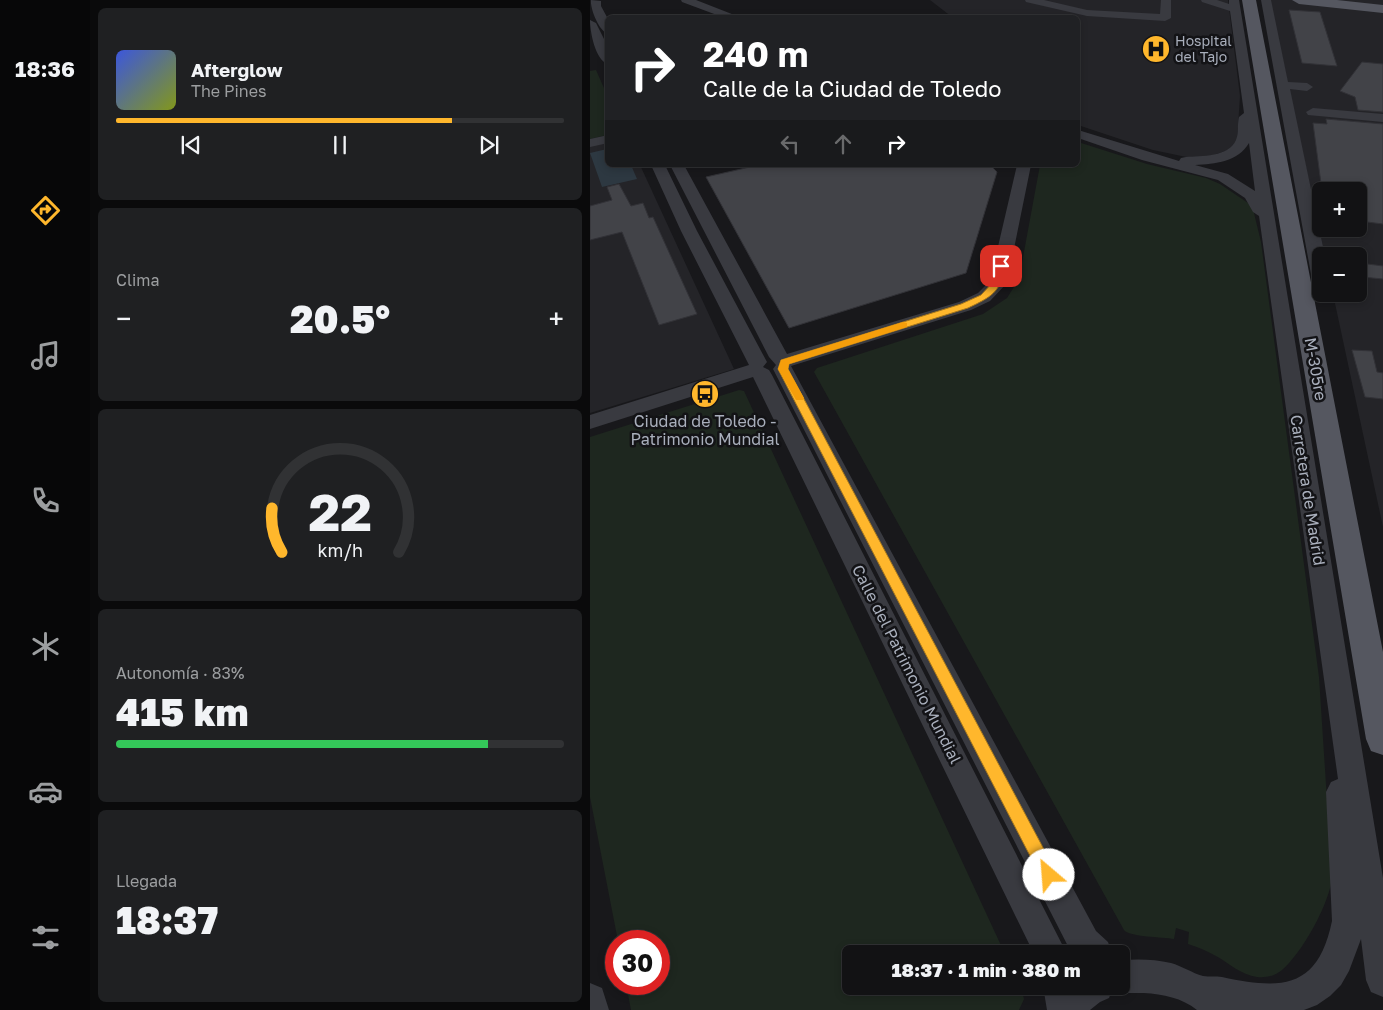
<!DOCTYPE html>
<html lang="es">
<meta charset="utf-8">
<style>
body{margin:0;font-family:"Golos Text",sans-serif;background:#1f2022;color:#f1f3f6;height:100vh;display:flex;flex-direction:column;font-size:19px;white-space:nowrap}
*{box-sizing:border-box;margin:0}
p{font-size:16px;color:#9c9ea0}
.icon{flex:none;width:28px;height:28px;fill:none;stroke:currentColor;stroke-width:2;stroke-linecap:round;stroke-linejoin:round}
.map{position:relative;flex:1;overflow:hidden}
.drawer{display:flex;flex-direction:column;gap:8px;padding:8px;background:#0a0a0b;width:500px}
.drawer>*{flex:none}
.hud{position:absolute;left:15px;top:15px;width:475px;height:152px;border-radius:8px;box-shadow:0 2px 8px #0003,0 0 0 1px #313234;background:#202124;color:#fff;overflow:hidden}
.tools{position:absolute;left:722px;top:182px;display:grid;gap:10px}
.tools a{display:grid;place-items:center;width:55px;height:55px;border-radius:8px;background:#121214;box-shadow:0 2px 8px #0003,0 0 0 1px #313234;font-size:25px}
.speed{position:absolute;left:15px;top:930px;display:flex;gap:10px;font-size:25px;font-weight:700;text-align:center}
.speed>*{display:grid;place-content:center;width:65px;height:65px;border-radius:50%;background:#121214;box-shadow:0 2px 8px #0003,0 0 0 1px #313234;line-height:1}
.speed .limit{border:8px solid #d22;background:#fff;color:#111}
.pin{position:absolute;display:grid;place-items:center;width:42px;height:42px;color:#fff;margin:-21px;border-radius:10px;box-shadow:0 2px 8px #0006}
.me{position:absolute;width:55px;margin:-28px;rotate:333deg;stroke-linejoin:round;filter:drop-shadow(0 0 4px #0008)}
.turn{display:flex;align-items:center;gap:18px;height:105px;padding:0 15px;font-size:22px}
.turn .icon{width:65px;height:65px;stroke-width:2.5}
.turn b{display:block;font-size:35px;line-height:42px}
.lanes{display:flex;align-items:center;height:48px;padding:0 15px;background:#0003;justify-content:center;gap:25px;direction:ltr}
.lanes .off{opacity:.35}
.big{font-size:38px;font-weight:800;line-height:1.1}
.drawer .tile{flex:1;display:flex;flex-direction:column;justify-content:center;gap:8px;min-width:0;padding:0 18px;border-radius:8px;background:#1f2022}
.drawer .dial{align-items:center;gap:0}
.dial svg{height:130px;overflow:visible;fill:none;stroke:#313234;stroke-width:7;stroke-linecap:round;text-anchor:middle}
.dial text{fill:#f1f3f6;stroke:none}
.song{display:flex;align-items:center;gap:15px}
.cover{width:60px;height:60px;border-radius:8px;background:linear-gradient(135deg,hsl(230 70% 55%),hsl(70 70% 35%))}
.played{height:5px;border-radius:2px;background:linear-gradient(90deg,#ffb72c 75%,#313234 75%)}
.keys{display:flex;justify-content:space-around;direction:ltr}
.heat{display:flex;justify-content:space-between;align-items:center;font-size:28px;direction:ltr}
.charge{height:8px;border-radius:4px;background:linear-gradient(90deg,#34c759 83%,#313234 0)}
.trip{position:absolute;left:252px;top:945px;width:288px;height:50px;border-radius:8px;background:#121214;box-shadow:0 2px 8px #0003,0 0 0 1px #313234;font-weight:800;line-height:50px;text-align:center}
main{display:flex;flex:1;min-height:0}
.tab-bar{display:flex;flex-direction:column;width:90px;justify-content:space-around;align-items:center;background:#070708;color:#9c9ea0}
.tab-bar .icon{width:35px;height:35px}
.tab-bar .on{color:#ffb72c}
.tab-bar b{font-size:22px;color:#f1f3f6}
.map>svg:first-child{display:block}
</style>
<main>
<nav class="tab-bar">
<b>18:36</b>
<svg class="icon on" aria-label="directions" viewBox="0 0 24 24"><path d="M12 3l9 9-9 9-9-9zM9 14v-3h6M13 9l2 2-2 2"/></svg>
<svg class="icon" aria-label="music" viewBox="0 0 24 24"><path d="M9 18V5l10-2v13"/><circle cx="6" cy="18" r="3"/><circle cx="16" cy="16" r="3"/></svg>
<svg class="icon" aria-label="phone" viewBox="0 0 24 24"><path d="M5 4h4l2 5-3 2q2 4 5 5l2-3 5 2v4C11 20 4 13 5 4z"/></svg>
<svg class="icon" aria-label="climate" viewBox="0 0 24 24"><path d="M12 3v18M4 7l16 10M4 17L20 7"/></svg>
<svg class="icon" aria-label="car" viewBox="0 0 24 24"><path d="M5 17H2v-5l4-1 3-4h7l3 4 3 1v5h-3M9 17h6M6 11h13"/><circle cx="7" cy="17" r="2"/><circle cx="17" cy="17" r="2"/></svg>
<svg class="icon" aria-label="filters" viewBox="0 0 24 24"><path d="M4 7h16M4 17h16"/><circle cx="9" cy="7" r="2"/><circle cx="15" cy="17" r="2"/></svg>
</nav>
<section class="drawer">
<div class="tile">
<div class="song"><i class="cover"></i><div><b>Afterglow</b><p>The Pines</p></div></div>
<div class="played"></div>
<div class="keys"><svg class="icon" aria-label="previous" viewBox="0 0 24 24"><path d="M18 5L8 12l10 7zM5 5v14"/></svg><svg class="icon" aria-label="pause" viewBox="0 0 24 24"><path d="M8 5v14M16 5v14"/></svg><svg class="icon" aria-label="next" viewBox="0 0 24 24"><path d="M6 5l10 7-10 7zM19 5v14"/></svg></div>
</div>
<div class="tile"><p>Clima</p>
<div class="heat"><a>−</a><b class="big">20.5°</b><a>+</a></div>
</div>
<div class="tile dial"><svg viewBox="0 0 100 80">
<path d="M14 69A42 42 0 1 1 86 69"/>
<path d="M14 69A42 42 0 0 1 8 42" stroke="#ffb72c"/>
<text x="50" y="56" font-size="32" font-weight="700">22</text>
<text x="50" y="72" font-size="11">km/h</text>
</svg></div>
<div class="tile"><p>Autonomía · 83%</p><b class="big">415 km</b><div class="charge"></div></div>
<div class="tile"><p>Llegada</p><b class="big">18:37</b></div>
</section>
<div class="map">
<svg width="793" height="1010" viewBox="0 0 793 1010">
<rect width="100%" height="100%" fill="#18181b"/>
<!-- built -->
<path fill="#242428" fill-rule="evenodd" d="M340,0H638L650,96L647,142L638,150L621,156L601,158L563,150L488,125V18L362,17Z
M680,0H793V527L743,294H769V256H735ZM731,191H769V229H731Z
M17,142L18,165H50L144,369L0,413V146Z"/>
<!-- green -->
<path fill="#1e271f" d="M6,70L17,95V135L0,139V71Z
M488,142L557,164L616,178L630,184L658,203L663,209L671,242L729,677L742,877C740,903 712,953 692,970C685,976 676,978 667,977C651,975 639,963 626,956C617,951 608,947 598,944L599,932L586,928L584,939C573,937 539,937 534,930L224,372L227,368L393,314L417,298L429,279L450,165H488Z
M149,390L154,391L415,954H261V986H430L434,999L429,1010H41L36,984H69V941H28L0,797V437Z"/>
<!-- water -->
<path fill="#2d3841" d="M17,149L18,165H41L47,179L12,187L0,153Z"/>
<!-- building -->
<path fill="#424348" stroke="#323237" d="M699,10L730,12L747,66L712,63Z
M772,62L793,64V112L768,110L765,97L750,91Z
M736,119L793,124V224L769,221V191H732L723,123L737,124Z
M158,165H400L407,172L376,273L199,328L116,177L160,167Z
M29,184L41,206L53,203L59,218L63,217L107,314L69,325L32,232L0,240V206L22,200L17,187Z
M770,263L793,266V279L772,277Z
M762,350L782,351L787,372L793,373V399L775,397Z"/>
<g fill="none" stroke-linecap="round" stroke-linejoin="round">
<!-- minor -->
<path fill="#393a40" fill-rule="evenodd" d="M1,0L11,1V6L18,19V34C9,31 0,9 1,0Z
M91,0H106L152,18H135L92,2Z
M435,0H454L497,10L570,14L571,0H581V18L575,21L497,16L436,2Z
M611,0H627L639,4V0H649L793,878V997L781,992L776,980L771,939L759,971L751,985L740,996L727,1005L714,1010H607C592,998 573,994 554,993C543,993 533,994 522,990L519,998L510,1002L500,1010H457L453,986H531V960C548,959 565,959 581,963C592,966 602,973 613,976C619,977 626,976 632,977C692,990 728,989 742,921L736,792L741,782L748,779L669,216L663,212L655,198L628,180L552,160L488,138V130L589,161L591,158L596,157C611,156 639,157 646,140C649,133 647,125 649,117L654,113L640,11L612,2ZM659,143L665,191L638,174L605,165C625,164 648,162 659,143Z
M671,0H681L698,82L717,83L723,87L717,91L700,89L735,256H731L730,279L724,278L721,274Z
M0,20L6,23L18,47V64C5,60 0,31 0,20Z
M723,108L793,114V122L718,115L716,112Z
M18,135V143L0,147V139Z
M61,165H75L107,231L177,362L173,367L179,370L182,375L477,954H444L163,377L0,429V415L159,365L91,231Z
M80,165H94L197,354L369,302L388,293L400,281L427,165H441L417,283L400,301L381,310L201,366L506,931L518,942L522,954H482L183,369L186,365L179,357Z
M0,983L12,988L19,1010H0Z"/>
<!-- major -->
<path fill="#555760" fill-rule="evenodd" d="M652,0H666L793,652V755L781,751L776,739Z
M702,0H747L793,5V13L709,4Z"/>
</g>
<!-- route -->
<path fill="#ffb72c" stroke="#a6771d" d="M408,264L416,266C410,293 401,297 378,308L199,364L198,369L465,870L467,875L465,881L459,883L453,881L188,369L191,360L371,304L391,295L403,282Z"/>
<!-- slow -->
<path fill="#f59e0b" d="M313,322L317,323V327L199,364L198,369L214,398L213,400H206L188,369L191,360Z"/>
<!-- icons -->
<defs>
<symbol id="hospital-disc" viewBox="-11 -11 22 22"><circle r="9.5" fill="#ffb72c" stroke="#131316"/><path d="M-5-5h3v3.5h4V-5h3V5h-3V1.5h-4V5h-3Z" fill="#111"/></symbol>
<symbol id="bus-disc" viewBox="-11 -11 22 22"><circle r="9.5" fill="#ffb72c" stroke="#131316"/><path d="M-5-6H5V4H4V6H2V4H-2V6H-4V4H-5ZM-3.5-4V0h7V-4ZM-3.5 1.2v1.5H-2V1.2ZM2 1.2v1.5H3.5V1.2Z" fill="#111"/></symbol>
</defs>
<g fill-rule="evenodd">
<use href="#hospital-disc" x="550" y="33" width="32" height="32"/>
<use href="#bus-disc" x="99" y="378" width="32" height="32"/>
</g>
<g text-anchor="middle" stroke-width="5" stroke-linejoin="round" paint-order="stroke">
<!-- far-poi labels -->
<g font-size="14" fill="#a9afbc" stroke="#131316" text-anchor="start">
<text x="585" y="46">Hospital<tspan x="585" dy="16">del Tajo</tspan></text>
</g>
<!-- street labels -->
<g font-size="16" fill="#a9afbc" stroke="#131316">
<text transform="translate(726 369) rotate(80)" y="6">M-305re</text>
<text transform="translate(718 490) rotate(81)" y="6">Carretera de Madrid</text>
<text transform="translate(317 664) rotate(63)" y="6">Calle del Patrimonio Mundial</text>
</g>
<!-- poi labels -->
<g font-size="16" fill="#a9afbc" stroke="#131316">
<text x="115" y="427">Ciudad de Toledo -<tspan x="115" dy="18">Patrimonio Mundial</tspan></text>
</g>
</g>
</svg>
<div class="tools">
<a>+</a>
<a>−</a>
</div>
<div class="speed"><div class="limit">30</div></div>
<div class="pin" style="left:411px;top:266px;background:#d93025"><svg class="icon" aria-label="arrive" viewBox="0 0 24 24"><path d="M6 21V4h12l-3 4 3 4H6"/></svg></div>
<svg class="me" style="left:459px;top:875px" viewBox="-20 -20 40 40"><circle r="19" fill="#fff"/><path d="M0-13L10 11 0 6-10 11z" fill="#ffb72c"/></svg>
<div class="trip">18:37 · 1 min · 380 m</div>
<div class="hud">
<div class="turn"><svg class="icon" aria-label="right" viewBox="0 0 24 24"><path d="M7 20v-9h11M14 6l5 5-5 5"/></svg><div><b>240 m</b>Calle de la Ciudad de Toledo</div></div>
<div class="lanes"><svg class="icon off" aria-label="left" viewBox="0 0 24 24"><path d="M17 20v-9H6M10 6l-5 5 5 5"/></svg><svg class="icon off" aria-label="ahead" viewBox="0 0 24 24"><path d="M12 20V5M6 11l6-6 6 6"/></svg><svg class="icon" aria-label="right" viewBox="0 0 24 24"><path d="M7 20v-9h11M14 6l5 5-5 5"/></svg></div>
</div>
</div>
</main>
